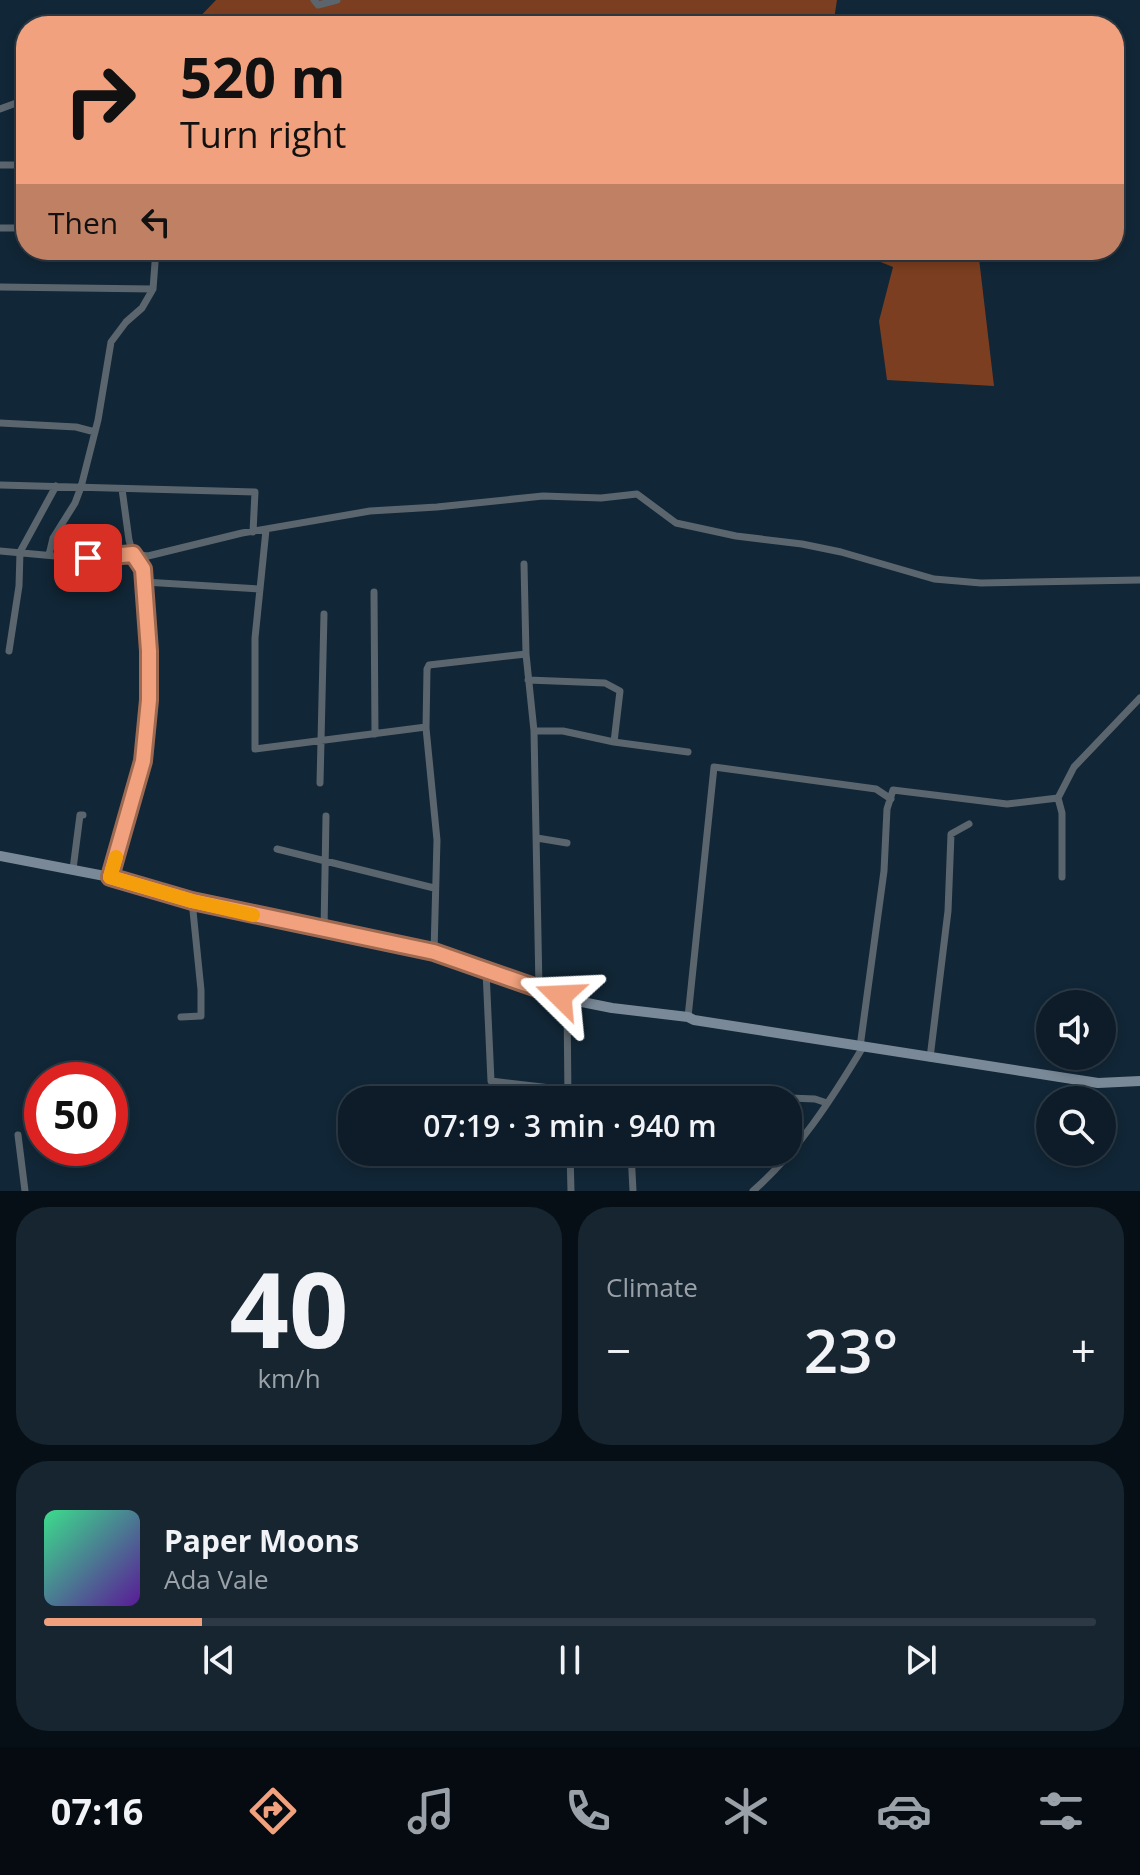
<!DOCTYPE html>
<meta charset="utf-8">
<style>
body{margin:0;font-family:"Open Sans",sans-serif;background:#162530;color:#f1f3f6;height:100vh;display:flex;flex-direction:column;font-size:30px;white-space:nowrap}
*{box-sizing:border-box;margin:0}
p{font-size:26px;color:#9aa1a8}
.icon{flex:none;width:44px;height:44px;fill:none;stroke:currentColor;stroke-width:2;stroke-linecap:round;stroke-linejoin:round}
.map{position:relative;height:1191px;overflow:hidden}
.drawer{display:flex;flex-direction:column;gap:16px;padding:16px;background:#070f16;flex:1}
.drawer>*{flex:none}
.top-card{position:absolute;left:16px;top:16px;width:1108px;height:244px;border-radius:32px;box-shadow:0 4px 12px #0003,0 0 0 2px #2d3a45;background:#f1a17d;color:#111;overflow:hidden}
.tools{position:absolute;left:1036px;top:990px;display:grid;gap:16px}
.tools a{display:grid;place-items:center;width:80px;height:80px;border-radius:50%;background:#0d1c28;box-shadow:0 4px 12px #0003,0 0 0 2px #2d3a45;font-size:40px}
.speed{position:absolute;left:24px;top:1062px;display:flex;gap:16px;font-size:40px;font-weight:700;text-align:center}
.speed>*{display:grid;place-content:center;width:104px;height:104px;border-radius:50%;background:#0d1c28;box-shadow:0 4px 12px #0003,0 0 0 2px #2d3a45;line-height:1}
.speed .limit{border:12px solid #d22;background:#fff;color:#111}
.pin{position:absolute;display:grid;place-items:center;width:68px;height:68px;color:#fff;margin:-34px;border-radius:16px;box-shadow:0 4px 12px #0006}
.me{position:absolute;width:88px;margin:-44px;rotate:291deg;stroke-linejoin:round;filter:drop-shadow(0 0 6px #0008)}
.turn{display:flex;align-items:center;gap:28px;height:168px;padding:0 32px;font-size:36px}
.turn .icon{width:104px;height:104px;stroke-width:2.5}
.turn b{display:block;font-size:56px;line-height:68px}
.then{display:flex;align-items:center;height:76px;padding:0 32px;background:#0003;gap:16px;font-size:30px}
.big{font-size:60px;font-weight:600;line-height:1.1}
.drawer .card{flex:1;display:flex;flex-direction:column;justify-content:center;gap:12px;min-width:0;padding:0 28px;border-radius:32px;background:#162530}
.drawer .dial{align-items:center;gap:0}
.dial b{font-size:104px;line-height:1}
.song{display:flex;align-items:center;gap:24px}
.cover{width:96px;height:96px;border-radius:12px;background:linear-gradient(135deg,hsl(150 70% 55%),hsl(270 70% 35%))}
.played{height:8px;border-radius:4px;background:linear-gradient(90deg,#f1a17d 15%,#2d3a45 15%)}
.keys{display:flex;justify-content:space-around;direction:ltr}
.heat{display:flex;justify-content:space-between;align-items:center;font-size:44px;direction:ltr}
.drawer .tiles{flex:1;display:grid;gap:16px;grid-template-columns:1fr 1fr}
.card:last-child{grid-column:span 2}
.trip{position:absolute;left:338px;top:1086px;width:464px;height:80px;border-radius:32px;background:#0d1c28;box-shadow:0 4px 12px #0003,0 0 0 2px #2d3a45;font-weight:600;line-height:80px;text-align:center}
.dock{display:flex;height:128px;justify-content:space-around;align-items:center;background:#050b10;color:#9aa1a8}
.dock .icon{width:56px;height:56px}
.dock .selected{color:#f1a17d}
.dock b{font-size:36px;color:#f1f3f6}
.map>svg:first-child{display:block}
</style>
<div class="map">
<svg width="1140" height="1191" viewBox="0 0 1140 1191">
<rect width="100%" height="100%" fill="#112636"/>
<!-- forest -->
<path fill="#7b3e20" d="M216,0H837L833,26H191Z
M820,250H978L994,386L887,380L879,321L893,267L878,261Z"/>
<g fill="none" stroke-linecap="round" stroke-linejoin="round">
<!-- street -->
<path stroke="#5b656d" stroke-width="7" d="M314,0L318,5L337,0
M0,109L19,102H26
M0,165H26
M0,228H26
M0,287L153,289
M0,423L76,427L95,432
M0,485L255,492L253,532
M266,530L255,638V749L426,727
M0,551L77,558L126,553L148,556L242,533L370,511L437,507L543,496L601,498L637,494L676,523L736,536L802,544L841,552L934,579L981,583L1140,580
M49,555L53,538L75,503L81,487L98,420L111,342L126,322L142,308L153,289L156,250
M524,564L526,654L534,731L539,988
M144,582L259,589
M374,592L375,734
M9,651L19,586L20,552L56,486
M528,680L605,683L620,691L614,742
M534,731H563L614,742L688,752
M320,783L324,614
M537,838L567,843
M277,849L434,888
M73,869L80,815H83
M110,877L143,761L149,700V651L143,569L133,554L129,540L122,489
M1062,877V813L1058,798L1074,767L1140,698
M324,930L326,816
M434,952L437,840L426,728L427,669L429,665L526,654
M486,971L491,1081L568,1090
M567,999L568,1100
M181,1017L201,1016V990L192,901
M688,1017L714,767L876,789L891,799
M860,1047L884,871L887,809L893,790L1007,804L1058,798
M930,1058L948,911L951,834L969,824
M723,1088L764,1097L815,1099L827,1103
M18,1135L25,1191
M570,1152L571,1191
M631,1152L633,1191
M753,1191C797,1153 833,1097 863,1047"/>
<!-- secondary -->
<path stroke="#7a8997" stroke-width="10" d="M0,856L110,877L192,901L434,952L567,999L612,1008L688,1017L694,1020L1098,1083L1140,1081"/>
</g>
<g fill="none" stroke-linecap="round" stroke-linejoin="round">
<defs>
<path id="route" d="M88,558L133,554L143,569L149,651V700L143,761L110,877L192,901L434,952L560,996"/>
</defs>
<!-- route casing -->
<use href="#route" stroke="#9d6951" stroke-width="20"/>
<!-- route -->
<use href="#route" stroke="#f1a17d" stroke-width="14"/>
<!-- slow -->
<path stroke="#f59e0b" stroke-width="14" d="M116,857L110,877L192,901L253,915"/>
</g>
</svg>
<div class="tools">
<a><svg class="icon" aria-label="sound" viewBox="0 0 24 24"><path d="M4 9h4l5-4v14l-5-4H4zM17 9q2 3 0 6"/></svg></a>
<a><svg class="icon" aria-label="search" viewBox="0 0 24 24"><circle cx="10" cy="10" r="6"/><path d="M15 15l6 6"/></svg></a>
</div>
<div class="speed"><div class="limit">50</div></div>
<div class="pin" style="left:88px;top:558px;background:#d93025"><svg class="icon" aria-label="arrive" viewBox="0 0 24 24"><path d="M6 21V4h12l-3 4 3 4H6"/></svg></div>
<svg class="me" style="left:560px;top:996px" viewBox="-20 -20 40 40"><path d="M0-17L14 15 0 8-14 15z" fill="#f1a17d" stroke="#fff" stroke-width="4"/></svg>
<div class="trip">07:19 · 3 min · 940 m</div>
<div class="top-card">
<div class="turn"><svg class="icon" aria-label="right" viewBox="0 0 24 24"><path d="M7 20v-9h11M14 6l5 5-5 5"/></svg><div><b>520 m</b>Turn right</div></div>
<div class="then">Then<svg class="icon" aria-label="left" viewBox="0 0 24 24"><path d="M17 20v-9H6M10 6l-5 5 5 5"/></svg></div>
</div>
</div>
<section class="drawer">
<div class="tiles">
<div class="card dial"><b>40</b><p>km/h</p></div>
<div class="card"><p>Climate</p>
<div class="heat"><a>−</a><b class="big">23°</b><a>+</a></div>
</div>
<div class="card">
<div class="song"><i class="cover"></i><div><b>Paper Moons</b><p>Ada Vale</p></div></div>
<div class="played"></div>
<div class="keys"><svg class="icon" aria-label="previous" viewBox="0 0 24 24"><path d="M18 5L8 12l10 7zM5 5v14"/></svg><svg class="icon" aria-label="pause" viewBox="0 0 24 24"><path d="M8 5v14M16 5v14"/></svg><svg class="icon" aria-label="next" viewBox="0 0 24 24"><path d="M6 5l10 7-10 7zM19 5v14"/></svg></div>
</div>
</div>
</section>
<nav class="dock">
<b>07:16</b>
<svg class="icon selected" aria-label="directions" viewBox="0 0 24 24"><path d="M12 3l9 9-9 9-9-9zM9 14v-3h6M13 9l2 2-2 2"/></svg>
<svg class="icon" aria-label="music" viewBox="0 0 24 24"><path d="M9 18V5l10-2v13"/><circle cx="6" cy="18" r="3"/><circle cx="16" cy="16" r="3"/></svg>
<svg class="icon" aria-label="phone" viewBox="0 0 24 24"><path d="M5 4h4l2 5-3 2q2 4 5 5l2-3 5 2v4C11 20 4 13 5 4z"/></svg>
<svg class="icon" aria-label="climate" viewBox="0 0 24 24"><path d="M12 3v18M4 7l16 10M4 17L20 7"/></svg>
<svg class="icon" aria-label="car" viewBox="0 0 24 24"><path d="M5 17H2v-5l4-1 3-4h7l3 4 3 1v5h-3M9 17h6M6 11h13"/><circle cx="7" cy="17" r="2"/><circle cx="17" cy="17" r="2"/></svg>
<svg class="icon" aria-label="filters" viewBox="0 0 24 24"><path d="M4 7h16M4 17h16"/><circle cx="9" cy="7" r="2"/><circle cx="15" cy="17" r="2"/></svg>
</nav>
